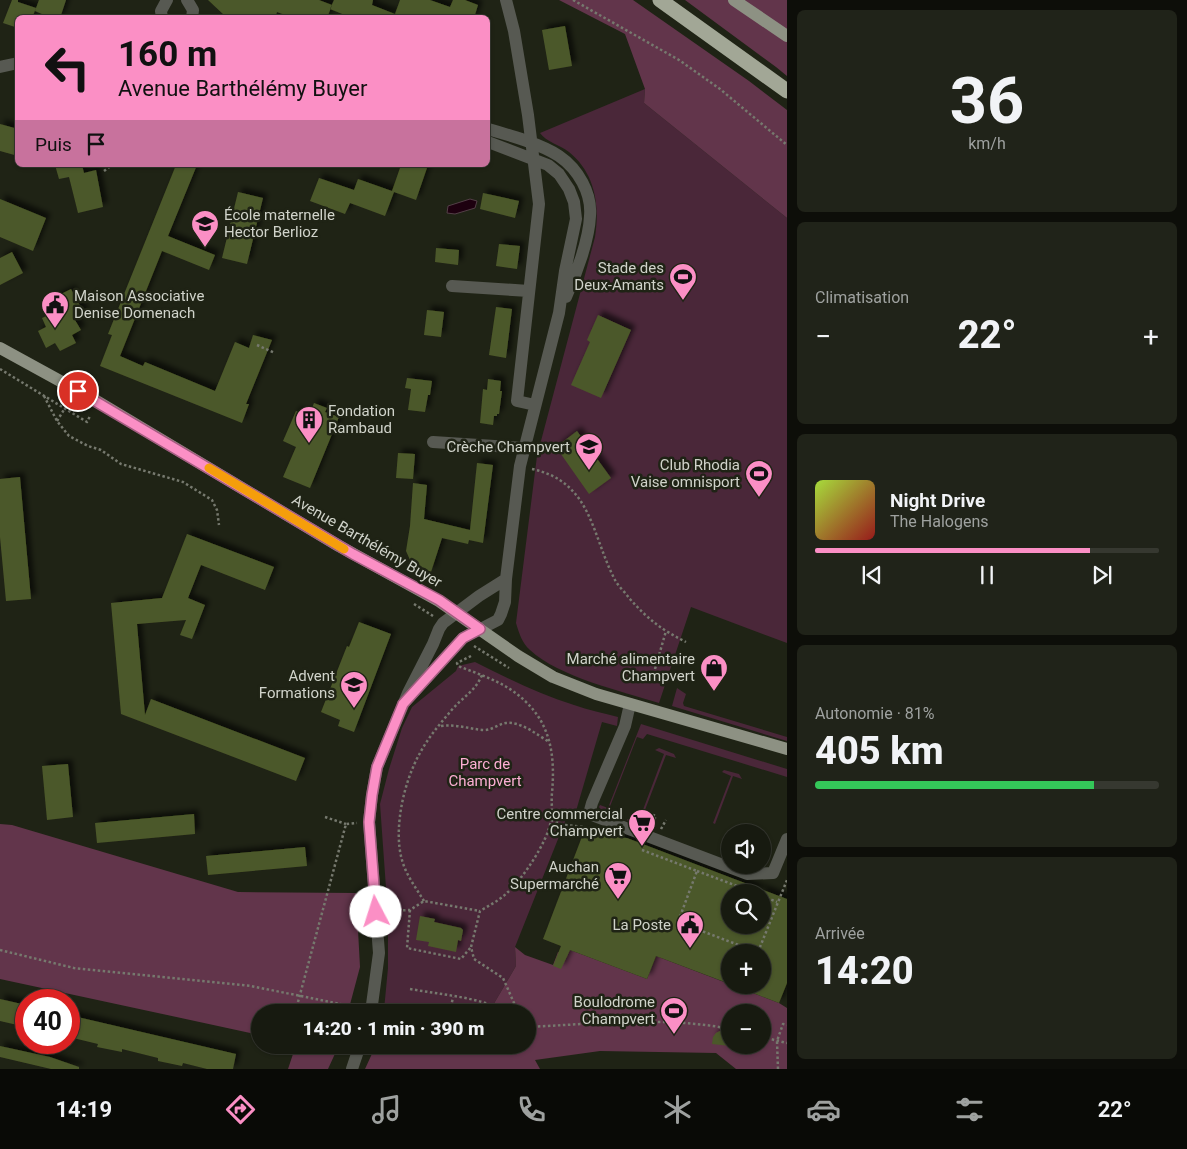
<!DOCTYPE html>
<html lang="fr">
<meta charset="utf-8">
<style>
body{margin:0;font-family:Roboto,sans-serif;background:#202319;color:#f1f3f6;height:100vh;display:flex;flex-direction:column;font-size:19px;white-space:nowrap}
*{box-sizing:border-box;margin:0}
p{font-size:16px;color:#9ea19f}
.icon{flex:none;width:28px;height:28px;fill:none;stroke:currentColor;stroke-width:2;stroke-linecap:round;stroke-linejoin:round}
.map{position:relative;flex:1;overflow:hidden}
.panel{display:flex;flex-direction:column;gap:10px;padding:10px;background:#0d0e09;width:400px}
.panel>*{flex:none}
.banner{position:absolute;left:15px;top:15px;width:475px;height:152px;border-radius:8px;box-shadow:0 1px 4px #0004,0 0 0 1px #363830;background:#fb8fc5;color:#111;overflow:hidden}
.buttons{position:absolute;left:721px;top:824px;display:grid;gap:10px}
.buttons a{display:grid;place-items:center;width:50px;height:50px;border-radius:50%;background:#171a10;box-shadow:0 1px 4px #0004,0 0 0 1px #363830;font-size:25px}
.speed{position:absolute;left:15px;top:989px;display:flex;gap:10px;font-size:25px;font-weight:700;text-align:center}
.speed>*{display:grid;place-content:center;width:65px;height:65px;border-radius:50%;background:#171a10;box-shadow:0 1px 4px #0004,0 0 0 1px #363830;line-height:1}
.speed .limit{border:8px solid #d22;background:#fff;color:#111}
.pin{position:absolute;display:grid;place-items:center;width:42px;height:42px;color:#fff;margin:-21px;border:2px solid #fff;border-radius:50%;box-shadow:0 1px 5px #0007}
.me{position:absolute;width:55px;margin:-28px;rotate:355deg;stroke-linejoin:round;filter:drop-shadow(0 0 4px #0008)}
.turn{display:flex;align-items:center;gap:18px;height:105px;padding:0 20px;font-size:22px}
.turn .icon{width:65px;height:65px;stroke-width:2.5}
.turn b{display:block;font-size:35px;line-height:42px}
.then{display:flex;align-items:center;height:48px;padding:0 20px;background:#0003;gap:10px;font-size:19px}
.big{font-size:38px;font-weight:800;line-height:1.1}
.panel .card{flex:1;display:flex;flex-direction:column;justify-content:center;gap:8px;min-width:0;padding:0 18px;border-radius:8px;background:#202319}
.panel .dial{align-items:center;gap:0}
.dial b{font-size:65px;line-height:1}
.song{display:flex;align-items:center;gap:15px}
.cover{width:60px;height:60px;border-radius:8px;background:linear-gradient(135deg,hsl(80 70% 55%),hsl(0 70% 35%))}
.played{height:5px;border-radius:2px;background:linear-gradient(90deg,#fb8fc5 80%,#363830 80%)}
.keys{display:flex;justify-content:space-around;direction:ltr}
.heat{display:flex;justify-content:space-between;align-items:center;font-size:28px;direction:ltr}
.charge{height:8px;border-radius:4px;background:linear-gradient(90deg,#34c759 81%,#363830 0)}
.trip{position:absolute;left:251px;top:1004px;width:285px;height:50px;border-radius:25px;background:#171a10;box-shadow:0 1px 4px #0004,0 0 0 1px #363830;font-weight:800;line-height:50px;text-align:center}
.dock{display:flex;height:80px;justify-content:space-around;align-items:center;background:#090a06;color:#9ea19f}
.dock .icon{width:35px;height:35px}
.dock .selected{color:#fb8fc5}
.dock b{font-size:22px;color:#f1f3f6}
main{display:flex;flex:1;min-height:0}
.map>svg:first-child{display:block}
</style>
<main>
<div class="map">
<svg width="787" height="1069" viewBox="0 0 787 1069">
<defs>
<filter id="shadow"><feDropShadow dx="4.5" dy="-4.5" stdDeviation="2.5" flood-color="#0009"/></filter>
</defs>
<rect width="100%" height="100%" fill="#1f2315"/>
<!-- green -->
<path fill="#4a2739" d="M645,89L644,103L787,218V643L691,607L659,703C621,691 559,677 530,650C522,643 519,633 516,623L537,456L595,237C600,205 595,173 569,152C560,145 546,142 540,133Z
M475,662C507,678 539,694 574,705C588,710 604,713 618,717L617,726L602,722L576,811L570,809L515,947L516,966L489,1012H406L384,1010L388,968V916L380,804L389,769L402,728L412,707L456,671L458,666Z
M677,688L686,694L683,703L684,706L787,737V741L672,706Z
M641,724L787,769V777L647,734L643,739L637,737L609,809L615,812L611,815L601,810L599,807L600,805L608,808Z
M659,748L674,754L676,758L666,755L640,823L649,827L647,830L629,824L627,819L638,823L664,754L655,750Z
M724,770L739,774L742,779L733,776L715,824L713,823L731,776L722,772Z"/>
<!-- forest -->
<path fill="#62354b" fill-rule="evenodd" d="M559,0H633L749,81L787,110V218L644,103L645,89L625,34Z
M685,0H787V76L776,67Z
M0,824L12,825L238,892L356,893L360,967L348,1012H260V1035L0,979Z
M515,947L525,955L553,965L558,952L567,955L570,950L647,979L656,956L779,1003L787,1008V1069H736L716,1053L600,1051L535,1060L540,1069H365L376,1045H528V1012H489L516,966ZM730,1012H762V1045H730Z
M296,1045H339L328,1069H288Z"/>
<!-- water -->
<path fill="#1d000f" stroke="#533f47" d="M470,199L477,201L475,208L455,214L447,213L448,206Z"/>
<!-- building -->
<path fill="#4c5829" fill-rule="evenodd" filter="url(#shadow)" d="M12,0H18V2L36,8L32,18H18V28L3,23Z
M39,0H66L60,18H51L35,11Z
M208,0H319L332,5L327,18H293L277,12L275,18H231L224,15Z
M334,0H373L372,5L395,14L400,0H430L450,7L453,0H465L478,5L474,18H352L330,9Z
M565,26L572,66L549,70L542,30Z
M0,124L18,129V156L0,151Z
M55,165H82L84,173L96,170L103,207L78,213L69,177L59,179Z
M176,165H197L168,236L215,255L209,270L162,251L120,356L143,366L145,362L215,391L235,342L249,348L253,335L272,340L246,404H249L242,423L100,366L112,335L108,334Z
M401,165H428L416,200L394,192L385,216L350,203L345,214L310,201L319,178L354,190L358,179L392,191Z
M238,192L263,198L247,264L222,258Z
M483,193L519,201L515,218L480,209Z
M0,199L46,218L33,251L0,237Z
M499,244L520,246L517,269L496,266Z
M436,248L459,250L458,265L435,262Z
M12,252L23,273L0,285V258Z
M71,289L85,315L75,320L81,330L72,335L76,343L60,351L55,343L46,348L38,331L46,327L42,318L51,314L46,306L49,300Z
M496,307L512,309L506,358L489,355Z
M427,310L444,312L441,337L424,335Z
M598,315L631,330L601,398L571,385L590,342L587,340Z
M407,378L432,381L430,395H428L425,412L408,410L411,389L405,388Z
M488,379L501,381L500,391H502L499,414H497V416H494L493,425L480,423L483,389L487,390Z
M314,403L327,408L325,412L339,417L310,488L283,477L296,447L283,441L296,411L309,416Z
M577,431L611,478L589,494L556,447Z
M398,453L415,454L413,479L396,478Z
M477,463L493,465L483,543L469,540L468,544L442,538L431,572L408,564L410,560L406,551L410,526L413,483L427,485L424,519L470,530Z
M20,477L31,599L6,601L0,537V479Z
M187,534L274,567L265,590L201,565L188,598L205,605L192,639L180,635L186,620L137,624L145,715L151,699L305,758L296,781L121,714L111,603L162,598Z
M359,622L391,634L354,732L338,726L340,720L321,712L347,646L349,647Z
M68,764L73,817L47,820L42,766Z
M194,814L195,834L97,843L95,823Z
M583,834L627,838L787,899V983L779,1003L735,986L762,985V952H730V984L656,956L647,979L570,950L561,969L553,966L561,946L543,939ZM730,892H762V925H730Z
M305,847L307,866L208,875L206,856Z
M420,916L435,919L434,922L461,928L463,930L461,941L458,940L456,952L428,946L429,942L416,940Z
M0,999L26,1005V1027L0,1021Z
M69,1015L236,1054L233,1069H207L183,1063L182,1066L158,1061V1058L122,1049V1052L97,1047L98,1044L69,1037Z
M720,1031L730,1032V1046L712,1044L713,1037L716,1033Z
M0,1046L50,1057L79,1067V1069H51L0,1057Z"/>
<g fill="none" stroke-linecap="round" stroke-linejoin="round">
<!-- path -->
<path stroke="#76796e" stroke-width="2.5" stroke-dasharray="2.5 2.5" stroke-linecap="butt" d="M573,0L679,60L720,89L787,145
M139,17V18
M104,171L112,165
M257,345L275,353
M0,369L87,422L90,416
M44,396L57,421L69,436L88,446L101,450L121,464L183,482L212,500L217,510L219,525
M57,421L65,408
M532,469C592,482 591,534 615,580C618,586 625,592 629,598C648,619 660,629 686,642
M414,604L433,616
M474,646L509,668
M471,656L457,663L458,666C481,675 507,683 525,701C552,726 555,759 552,793C551,802 553,811 551,820C548,841 524,877 508,892C500,900 490,905 480,911L471,947L474,959L503,978L518,1012
M655,669L666,631
M441,726C457,724 469,729 484,730C493,730 498,724 506,723C520,721 538,735 549,742
M325,817L346,824
M551,820L564,825L584,827
M652,824L656,816L653,815
M661,829L666,820
M642,850L697,871L678,922L757,952
M697,871L753,892
M762,896L777,902
M424,901C416,888 406,875 402,860C393,829 404,781 420,753C428,738 439,725 450,712C461,698 475,692 482,675
M410,910L407,948L461,959L471,947
M388,911L410,910L424,901L480,911
M0,950L74,968L251,986L360,1008
M758,952L787,880
M410,989C444,995 478,997 509,1012
M298,1002L346,824L357,823
M450,1012L453,997
M528,1027C592,1024 667,1016 730,1029
M762,1037L787,1043
M778,1069L777,1041L783,1024L787,1025"/>
<!-- minor -->
<path stroke="#575952" stroke-width="12" d="M187,0L193,10L192,18
M506,0L514,31L528,115L539,204L517,401L535,405
M162,18L161,11L167,0
M0,67L18,63
M488,129C509,135 541,144 559,156C578,169 592,193 590,216C589,240 576,275 566,297
M452,286L529,291
M433,442L524,448
M403,704L463,638L498,620L501,614L505,602L506,579L520,466L559,313L565,271L576,219L574,202L569,189L559,174L548,165L488,142
M630,704L625,726L592,803L589,814L747,874L773,873L787,839
M371,1012L379,953L369,822L372,795L377,767L408,693L433,644L439,629L443,623L479,596L506,579
M352,1069L360,1045"/>
<!-- major -->
<path stroke="#8d9183" stroke-width="12" d="M734,0L787,36
M0,348L93,399L339,546L439,601L518,656L553,677L596,694L787,749"/>
<!-- highway -->
<path stroke="#a2a796" stroke-width="15" d="M660,0L787,91"/>
</g>
<g fill="none" stroke-linecap="round" stroke-linejoin="round">
<defs>
<path id="route" d="M78,391L353,554L439,600L480,629L463,638L403,704L377,767L372,795L369,822L376,912"/>
</defs>
<!-- route casing -->
<use href="#route" stroke="#a35d80" stroke-width="12"/>
<!-- route -->
<use href="#route" stroke="#fb8fc5" stroke-width="9"/>
<!-- slow -->
<path stroke="#f59e0b" stroke-width="9" d="M209,468L344,549"/>
</g>
<!-- icons -->
<defs>
<symbol id="school-pin" viewBox="-11 -11 22 30"><path d="M0 17L-7.5 6A9.5 9.5 0 1 1 7.5 6Z" fill="#fb8fc5" stroke="#1f2315"/><path d="M0-5L7-2L0 1L-7-2ZM-4 1L0 2.5L4 1V4Q0 6-4 4Z" fill="#111"/></symbol>
<symbol id="stadium-pin" viewBox="-11 -11 22 30"><path d="M0 17L-7.5 6A9.5 9.5 0 1 1 7.5 6Z" fill="#fb8fc5" stroke="#1f2315"/><path d="M0-5a6.5 5 0 1 0 0 10a6.5 5 0 1 0 0-10ZM-3.5-1.8h7v3.6h-7Z" fill="#111"/></symbol>
<symbol id="civic-pin" viewBox="-11 -11 22 30"><path d="M0 17L-7.5 6A9.5 9.5 0 1 1 7.5 6Z" fill="#fb8fc5" stroke="#1f2315"/><path d="M-.6-6.5H3V-4.5H.6V-3L4-1V1h2V6H-6V1h2V-1L-.6-3ZM-1.2 2.5V6h2.4V2.5Z" fill="#111"/></symbol>
<symbol id="building-pin" viewBox="-11 -11 22 30"><path d="M0 17L-7.5 6A9.5 9.5 0 1 1 7.5 6Z" fill="#fb8fc5" stroke="#1f2315"/><path d="M-4-6H4V6H1V3H-1V6H-4ZM-2.5-4.3h1.7v1.8h-1.7ZM.8-4.3h1.7v1.8H.8ZM-2.5-1h1.7V.8h-1.7ZM.8-1h1.7V.8H.8Z" fill="#111"/></symbol>
<symbol id="shop-pin" viewBox="-11 -11 22 30"><path d="M0 17L-7.5 6A9.5 9.5 0 1 1 7.5 6Z" fill="#fb8fc5" stroke="#1f2315"/><path d="M-5-2.5h2.3a2.7 3.5 0 0 1 5.4 0H5L5.5 6h-11ZM-1.5-2.5h3a1.5 2.3 0 0 0-3 0Z" fill="#111"/></symbol>
<symbol id="supermarket-pin" viewBox="-11 -11 22 30"><path d="M0 17L-7.5 6A9.5 9.5 0 1 1 7.5 6Z" fill="#fb8fc5" stroke="#1f2315"/><path d="M-6-5.5h2.5l.6 2H6L4.5 2H-2.5L-4.4-4H-6ZM-1.5 3.2a1.3 1.3 0 1 0 .1 0ZM3 3.2a1.3 1.3 0 1 0 .1 0Z" fill="#111"/></symbol>
</defs>
<g fill-rule="evenodd">
<use href="#school-pin" x="189" y="208" width="32" height="43"/>
<use href="#stadium-pin" x="667" y="261" width="32" height="43"/>
<use href="#civic-pin" x="39" y="289" width="32" height="43"/>
<use href="#building-pin" x="293" y="404" width="32" height="43"/>
<use href="#school-pin" x="573" y="431" width="32" height="43"/>
<use href="#stadium-pin" x="743" y="458" width="32" height="43"/>
<use href="#shop-pin" x="698" y="652" width="32" height="43"/>
<use href="#school-pin" x="338" y="669" width="32" height="43"/>
<use href="#supermarket-pin" x="626" y="807" width="32" height="43"/>
<use href="#supermarket-pin" x="602" y="860" width="32" height="43"/>
<use href="#civic-pin" x="674" y="909" width="32" height="43"/>
<use href="#stadium-pin" x="658" y="995" width="32" height="43"/>
</g>
<g text-anchor="middle" stroke-width="5" stroke-linejoin="round" paint-order="stroke">
<!-- poi labels -->
<g font-size="15" fill="#d0d3ca" stroke="#1f2315" text-anchor="end">
<text x="224" y="220" text-anchor="start">École maternelle<tspan x="224" dy="17">Hector Berlioz</tspan></text>
<text x="664" y="273">Stade des<tspan x="664" dy="17">Deux-Amants</tspan></text>
<text x="74" y="301" text-anchor="start">Maison Associative<tspan x="74" dy="17">Denise Domenach</tspan></text>
<text x="328" y="416" text-anchor="start">Fondation<tspan x="328" dy="17">Rambaud</tspan></text>
<text x="570" y="452">Crèche Champvert</text>
<text x="740" y="470">Club Rhodia<tspan x="740" dy="17">Vaise omnisport</tspan></text>
<text x="695" y="664">Marché alimentaire<tspan x="695" dy="17">Champvert</tspan></text>
<text x="335" y="681">Advent<tspan x="335" dy="17">Formations</tspan></text>
<text x="623" y="819">Centre commercial<tspan x="623" dy="17">Champvert</tspan></text>
<text x="599" y="872">Auchan<tspan x="599" dy="17">Supermarché</tspan></text>
<text x="671" y="930">La Poste</text>
<text x="655" y="1007">Boulodrome<tspan x="655" dy="17">Champvert</tspan></text>
</g>
<!-- street labels -->
<g font-size="15" fill="#d0d3ca" stroke="#1f2315">
<text transform="translate(367 541) rotate(30)" y="5">Avenue Barthélémy Buyer</text>
</g>
<!-- park labels -->
<g font-size="15" fill="#fcaed3" stroke="#1f2315">
<text x="485" y="769">Parc de<tspan x="485" dy="17">Champvert</tspan></text>
</g>
</g>
</svg>
<div class="buttons">
<a><svg class="icon" aria-label="sound" viewBox="0 0 24 24"><path d="M4 9h4l5-4v14l-5-4H4zM17 9q2 3 0 6"/></svg></a>
<a><svg class="icon" aria-label="search" viewBox="0 0 24 24"><circle cx="10" cy="10" r="6"/><path d="M15 15l6 6"/></svg></a>
<a>+</a>
<a>−</a>
</div>
<div class="speed"><div class="limit">40</div></div>
<div class="pin" style="left:78px;top:391px;background:#d93025"><svg class="icon" aria-label="arrive" viewBox="0 0 24 24"><path d="M6 21V4h12l-3 4 3 4H6"/></svg></div>
<svg class="me" style="left:376px;top:912px" viewBox="-20 -20 40 40"><circle r="19" fill="#fff"/><path d="M0-13L10 11 0 6-10 11z" fill="#fb8fc5"/></svg>
<div class="trip">14:20 · 1 min · 390 m</div>
<div class="banner">
<div class="turn"><svg class="icon" aria-label="left" viewBox="0 0 24 24"><path d="M17 20v-9H6M10 6l-5 5 5 5"/></svg><div><b>160 m</b>Avenue Barthélémy Buyer</div></div>
<div class="then">Puis<svg class="icon" aria-label="arrive" viewBox="0 0 24 24"><path d="M6 21V4h12l-3 4 3 4H6"/></svg></div>
</div>
</div>
<section class="panel">
<div class="card dial"><b>36</b><p>km/h</p></div>
<div class="card"><p>Climatisation</p>
<div class="heat"><a>−</a><b class="big">22°</b><a>+</a></div>
</div>
<div class="card">
<div class="song"><i class="cover"></i><div><b>Night Drive</b><p>The Halogens</p></div></div>
<div class="played"></div>
<div class="keys"><svg class="icon" aria-label="previous" viewBox="0 0 24 24"><path d="M18 5L8 12l10 7zM5 5v14"/></svg><svg class="icon" aria-label="pause" viewBox="0 0 24 24"><path d="M8 5v14M16 5v14"/></svg><svg class="icon" aria-label="next" viewBox="0 0 24 24"><path d="M6 5l10 7-10 7zM19 5v14"/></svg></div>
</div>
<div class="card"><p>Autonomie · 81%</p><b class="big">405 km</b><div class="charge"></div></div>
<div class="card"><p>Arrivée</p><b class="big">14:20</b></div>
</section>
</main>
<nav class="dock">
<b>14:19</b>
<svg class="icon selected" aria-label="directions" viewBox="0 0 24 24"><path d="M12 3l9 9-9 9-9-9zM9 14v-3h6M13 9l2 2-2 2"/></svg>
<svg class="icon" aria-label="music" viewBox="0 0 24 24"><path d="M9 18V5l10-2v13"/><circle cx="6" cy="18" r="3"/><circle cx="16" cy="16" r="3"/></svg>
<svg class="icon" aria-label="phone" viewBox="0 0 24 24"><path d="M5 4h4l2 5-3 2q2 4 5 5l2-3 5 2v4C11 20 4 13 5 4z"/></svg>
<svg class="icon" aria-label="climate" viewBox="0 0 24 24"><path d="M12 3v18M4 7l16 10M4 17L20 7"/></svg>
<svg class="icon" aria-label="car" viewBox="0 0 24 24"><path d="M5 17H2v-5l4-1 3-4h7l3 4 3 1v5h-3M9 17h6M6 11h13"/><circle cx="7" cy="17" r="2"/><circle cx="17" cy="17" r="2"/></svg>
<svg class="icon" aria-label="filters" viewBox="0 0 24 24"><path d="M4 7h16M4 17h16"/><circle cx="9" cy="7" r="2"/><circle cx="15" cy="17" r="2"/></svg>
<b>22°</b>
</nav>
